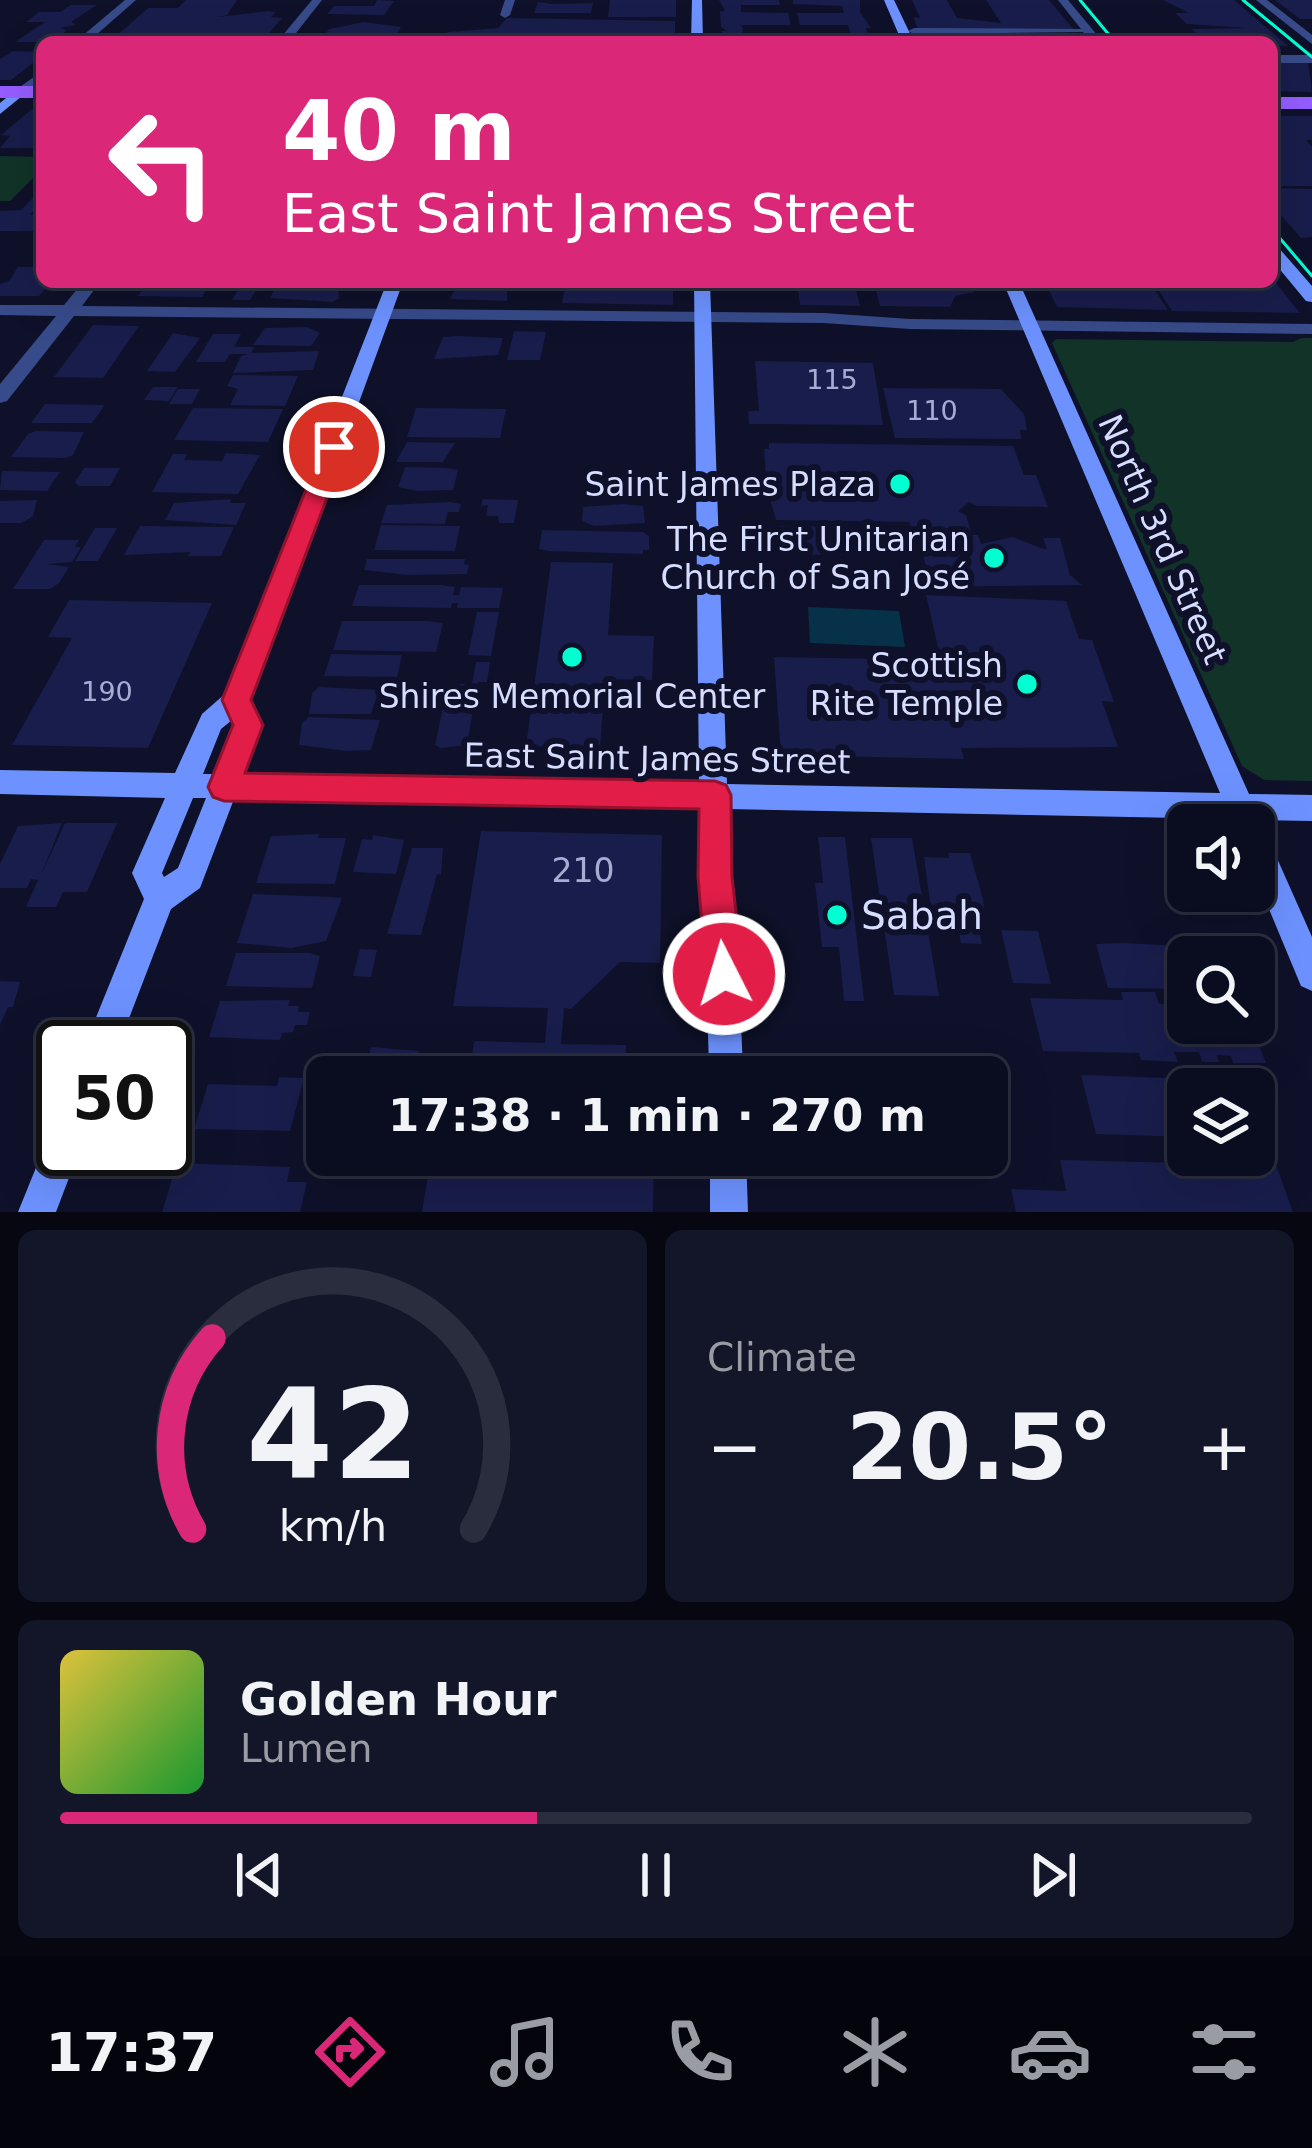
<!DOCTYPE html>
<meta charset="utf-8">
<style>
body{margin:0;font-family:"DejaVu Sans",sans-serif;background:#131628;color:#f1f3f6;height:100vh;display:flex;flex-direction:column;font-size:45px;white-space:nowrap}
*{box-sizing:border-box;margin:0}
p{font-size:39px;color:#999ca4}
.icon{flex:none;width:66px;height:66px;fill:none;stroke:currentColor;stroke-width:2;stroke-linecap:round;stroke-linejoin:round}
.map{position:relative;height:1212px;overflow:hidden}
.sheet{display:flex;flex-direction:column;gap:18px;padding:18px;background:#060711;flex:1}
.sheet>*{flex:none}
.top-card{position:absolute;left:36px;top:36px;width:1242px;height:252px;border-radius:18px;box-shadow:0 12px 48px #0002,0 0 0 3px #2a2d3d;background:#db2777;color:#fff;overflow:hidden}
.tools{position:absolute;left:1167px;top:804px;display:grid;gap:24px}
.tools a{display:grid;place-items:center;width:108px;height:108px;border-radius:18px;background:#0a0d1f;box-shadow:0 12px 48px #0002,0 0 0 3px #2a2d3d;font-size:60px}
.speed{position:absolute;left:36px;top:1020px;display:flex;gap:24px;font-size:60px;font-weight:700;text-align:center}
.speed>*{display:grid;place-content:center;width:156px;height:156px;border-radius:50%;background:#0a0d1f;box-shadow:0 12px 48px #0002,0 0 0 3px #2a2d3d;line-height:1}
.speed .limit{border:6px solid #111;border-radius:18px;background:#fff;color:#111}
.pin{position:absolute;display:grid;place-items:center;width:102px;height:102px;color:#fff;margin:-51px;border:6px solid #fff;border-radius:50%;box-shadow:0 3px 12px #0007}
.me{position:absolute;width:132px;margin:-66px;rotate:355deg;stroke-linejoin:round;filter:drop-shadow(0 0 9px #0008)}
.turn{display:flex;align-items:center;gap:42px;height:252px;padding:0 48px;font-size:54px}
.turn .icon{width:156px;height:156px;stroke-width:2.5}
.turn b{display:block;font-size:84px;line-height:102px}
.big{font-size:90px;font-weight:600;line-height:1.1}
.sheet .tile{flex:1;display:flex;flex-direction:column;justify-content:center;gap:18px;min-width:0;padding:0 42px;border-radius:18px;background:#131628}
.sheet .dial{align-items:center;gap:0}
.dial svg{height:312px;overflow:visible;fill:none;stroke:#2a2d3d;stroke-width:7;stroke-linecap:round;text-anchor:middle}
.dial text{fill:#f1f3f6;stroke:none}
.song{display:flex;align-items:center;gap:36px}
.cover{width:144px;height:144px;border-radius:18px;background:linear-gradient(135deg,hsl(50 70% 55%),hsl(130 70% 35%))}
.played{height:12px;border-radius:6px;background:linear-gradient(90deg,#db2777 40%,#2a2d3d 40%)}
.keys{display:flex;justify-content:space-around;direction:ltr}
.heat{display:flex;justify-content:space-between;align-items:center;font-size:66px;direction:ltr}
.sheet .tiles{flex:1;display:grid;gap:18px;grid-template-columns:1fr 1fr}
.tile:last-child{grid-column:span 2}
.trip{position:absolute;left:306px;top:1056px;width:702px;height:120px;border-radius:18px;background:#0a0d1f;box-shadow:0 12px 48px #0002,0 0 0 3px #2a2d3d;font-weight:600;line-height:120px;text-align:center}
.dock{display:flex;height:192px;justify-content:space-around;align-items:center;background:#04050c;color:#999ca4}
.dock .icon{width:84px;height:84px}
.dock .current{color:#db2777}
.dock b{font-size:54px;color:#f1f3f6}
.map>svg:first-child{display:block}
</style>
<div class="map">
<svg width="1312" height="1212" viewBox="0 0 1312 1212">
<rect width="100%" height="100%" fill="#0e1129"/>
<!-- green -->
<path fill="#113328" d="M0,156L42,157V169L10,201H0Z
M1301,338H1312V781L1264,780L1242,766L1052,343L1056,339L1293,342Z"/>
<!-- water -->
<path fill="#073149" d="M808,607L899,611L905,647L810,643Z"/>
<!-- building -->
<path fill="#191d4b" d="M186,0H237L227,15L218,17L268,11L276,12L271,17L282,18L264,39L114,38L148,8H178Z
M377,0L394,1L384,15L327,14L334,6H374Z
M610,0H676V17H608Z
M719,0H779L780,5H741V12L788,13L791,25H742L743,33H777L784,41L722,38V31H727L721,27L720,11H725Z
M793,0H860V12L871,28H866L867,32L875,39L815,42L817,34H851L848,25H800L797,13H844L842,6L793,4Z
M912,0H947L957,18L1001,23L986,0H1049L1074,30L918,29L913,17L920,18Z
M1163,0H1234L1288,46L1205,42L1192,29L1246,28L1187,24L1175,13H1189Z
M1275,0H1312V19H1300Z
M538,2L552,4L593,3L591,13H534Z
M71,5H97L71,22L76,25L60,28L67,30L61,35L41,38H52V42H15L45,22H26L39,12H60Z
M507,18L675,21V42H562L509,35L504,38L512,42H475L495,35L411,42L449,32L498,28Z
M364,22L401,27L392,42H319L329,29Z
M918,32L957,33L962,42H923Z
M968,33H1067L1083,42H973Z
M13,51L42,52V56L11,80H0V59Z
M1308,62L1312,92L1272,91V63Z
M32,109H42V140L33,148H0L10,136L1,135Z
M1272,116H1312V140H1306L1312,147V186H1272Z
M42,188V202L30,215H42V231H0V211L21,210Z
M1272,188L1312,189V237L1301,238L1272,205Z
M18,267H42L39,281L51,282L39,296H0V284L9,281Z
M1272,278L1300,313L1172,311L1153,282H1272Z
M148,282H177L211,283L202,297L138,296Z
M243,282L261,283L250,300H232Z
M566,282H673V305L562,303Z
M797,282H854L860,306L800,305Z
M874,282H970L974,292L955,296L950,307L880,306Z
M1045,282H1150L1168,310L1057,307Z
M340,283L345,287L338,289L339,298L333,302L270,298L277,285Z
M507,283V301L450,299L458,283Z
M93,325L139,326L103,378L54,377Z
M265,328L307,327L320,333L311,346L253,345Z
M514,331L546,332L540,360H507Z
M173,333L200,338L175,372L147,371Z
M213,334H241L234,347H254L251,354H230L225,362H196Z
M443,337L458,336L503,338L498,355L434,359Z
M319,351L313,370L233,373L241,356L252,353Z
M755,361L873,363L883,425L749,424L748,411H759Z
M233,375L298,376L285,406L230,405L238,389L227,386Z
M153,387H178L169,401L144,400Z
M883,388L1001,389L1024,414L1027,430H1020L1021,439L895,438Z
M178,389H200L192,404H169Z
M45,404L105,405L92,423H31Z
M193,408L283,409L268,442L174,440Z
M416,408L506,409L500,438L407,437Z
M36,431L84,432L73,455L66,458L11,457L28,434Z
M407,442L455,443L443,462H396Z
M769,443L1013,446L1024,475H1036L1048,507L977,506L969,502L958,511L966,515L971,532H912L909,522L776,520L768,492H761L760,476H766L764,449H769Z
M226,453L260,455L238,494L152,492L173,454H187L184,460L222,461Z
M405,467L446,468L458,470L453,490L417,491L398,487Z
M84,468H120L110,486H79L75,482Z
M2,471L60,472L47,491L0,490Z
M613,479L645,481L649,499L594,498L595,484H613Z
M231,499L230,503H246L236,525L165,520L174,503Z
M483,499L518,500L514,523H499L498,516H486L488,505L481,506Z
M37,500L33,516L22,523H0V501Z
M450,502L461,504L459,512H448L445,524L381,523L387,505Z
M623,504L643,506L645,523L594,526L582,521L583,507Z
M381,525L460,526L455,551L374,550Z
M140,526L234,527L221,556H188L190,552L124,555Z
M765,526L858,527L863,555L767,554Z
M95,528H117L98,561H75Z
M542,530L643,532L649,536V550H643V554L549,551L539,549Z
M918,534L978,535L981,544L1013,537L1043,549H1047L1043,538H1060L1070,575L1082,585L931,587Z
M44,540H79L75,547H81L72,562L46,564L69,567L59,583L50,589H13Z
M367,559H465L464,564L469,565L467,574L407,575L364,570Z
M551,562L613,563L608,635L654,636L652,680L605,679L600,748L526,746Z
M359,585H441L455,587L453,595H459L461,587L503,588L499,608H457L458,603H452L451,608L352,606Z
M926,595L1066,601L1079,639L1092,640L1114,702L1102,701L1118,747L961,748L964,759L781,755L774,657L941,660Z
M69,600L212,603L148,748L12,745L72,638L48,637Z
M477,612H499L491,656L468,655Z
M342,621H427L443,623L436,652L333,650Z
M331,654L402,655L397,677L324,676Z
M476,662H490L487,682H478L467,745L441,748L435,745L448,684H472Z
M319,687L379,690L371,714H309L312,693Z
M309,717L380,720L371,750L347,751L299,745L302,723Z
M62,823L40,877L65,823H117L87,892H63L56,907H26L38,880L31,879L27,888H0V864L18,826Z
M481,831L662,835L660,963L620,962L571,1009L564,1008L561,1044L626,1045L625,1077H469L474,1041L545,1043L548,1008L453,1006Z
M319,834L318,838H346L335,884L256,883L271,836Z
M373,835L404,840L396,874L353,872L362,839L372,840Z
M818,837H845L864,1001H844L839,947H822L815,883H823Z
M871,838H912L939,996L894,995Z
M412,848H443L441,875L437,874L421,935L387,934Z
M948,853H970L983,899L986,925H978L982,944L961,943L959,934L939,933L933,924L924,857L949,858Z
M253,894L331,897L342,898L326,941L291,948L237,943Z
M1001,930L1038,931L1051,984L1013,983Z
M1122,943L1204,947L1208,957H1188V989L1108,988L1096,944Z
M360,949L377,950L371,977L353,976Z
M236,953H310L320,956L312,988L226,986Z
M0,981L20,982L13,1007H8L0,1025Z
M1121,992H1155L1159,1004H1182L1178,993L1188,994V1023H1250L1266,1063H1233L1231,1056L1217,1055L1219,1062H1202L1199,1052H1174L1178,1062L1141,1060L1139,1053L1043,1051L1030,998L1123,1000Z
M290,1000L288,1006H299L298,1012H310L307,1025H295L293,1032L282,1033L280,1040L209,1037L220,1001Z
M371,1047L419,1051L415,1077H365Z
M1081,1075L1251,1081L1254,1089H1188V1137L1096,1134Z
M279,1077L304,1078L290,1131L194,1129L208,1084L277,1086Z
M1255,1091L1274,1145L1254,1144Z
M343,1155H384L381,1173H340Z
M431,1155H654L653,1212H422Z
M1060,1160L1276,1165L1293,1212H1016L1011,1189L1066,1191Z
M177,1163L290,1167L287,1182H307L300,1212H162Z"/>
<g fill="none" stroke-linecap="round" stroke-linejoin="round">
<!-- street -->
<path fill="#374b8a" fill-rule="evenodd" d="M125,0H136L88,42H75Z
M312,0H322L289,42H277Z
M505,0H515L510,15L505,18L500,15Z
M1058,0H1068L1103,42H1091L1083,32L914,34L908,31L914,28L1081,29Z
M1256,0H1267L1312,35V44Z
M1272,55H1312V63H1272Z
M42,71V81L25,95H17V89Z
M83,282H100L82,306L824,313L910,319L1312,324V334L910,329L824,323L74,316L7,401L0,403V384L56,316L0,315V305H64Z"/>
<!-- secondary -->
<path fill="#6d92ff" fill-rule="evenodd" d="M692,0H702L703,42H691Z
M884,0H894L914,42H902Z
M17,89L27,92L0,114V103Z
M1272,245L1278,247L1312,286V302L1306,301L1272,260Z
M387,282H403L250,700L261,725L243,774L699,783L694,282H710L727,784L1220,793L1003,282H1019L1249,794L1312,795V821L1260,820L1312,937V991L1301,986L1254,873V825H1234L1231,819L728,809C731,899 741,987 743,1077H709C708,987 700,898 699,808L234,799L200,888L171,909L118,1047H84L144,899L132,873L165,798L0,794V770L175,773L202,714L226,693ZM232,720L235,725L215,774H203L221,729ZM193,798H206L178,868L164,877L162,873Z
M63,1128V1149H80L56,1212H18L50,1133Z
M710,1155H746L748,1212H710Z"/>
<!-- primary -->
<path fill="#955dff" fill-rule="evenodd" d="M0,86H42V98H0Z
M1272,97H1312V109H1272Z"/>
<!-- tram -->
<path stroke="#02ffd2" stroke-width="3" d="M1080,0L1115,42
M1243,0L1312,57
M1272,229L1312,276"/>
</g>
<!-- route -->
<path fill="#e11d48" stroke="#92132f" stroke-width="3" d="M334,439L346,447L251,700L263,725L245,773L715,781L726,785L731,795L732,877L743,974L737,986L724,992L712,986L706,974L698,877L699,809L224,801L213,797L208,787L233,725L222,700L323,447Z"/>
<!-- markers -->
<g fill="#02ffd2" stroke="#0e1129" stroke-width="4.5">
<circle cx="900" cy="484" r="12"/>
<circle cx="994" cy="558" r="12"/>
<circle cx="572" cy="657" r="12"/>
<circle cx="1027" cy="684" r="12"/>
<circle cx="837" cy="915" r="12"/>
</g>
<g text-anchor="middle" stroke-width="12" stroke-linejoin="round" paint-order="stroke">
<!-- number labels -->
<g font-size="27" fill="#a7add2">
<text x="832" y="389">115</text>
<text x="932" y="420">110</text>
<text x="107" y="701">190</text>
</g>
<!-- poi labels -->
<g font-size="33" fill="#d6ddff" stroke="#0e1129" text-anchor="end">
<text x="876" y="496">Saint James Plaza</text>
<text x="970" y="551">The First Unitarian<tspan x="970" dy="38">Church of San José</tspan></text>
<text x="1003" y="677">Scottish<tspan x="1003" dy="38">Rite Temple</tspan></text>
<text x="572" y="708" text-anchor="middle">Shires Memorial Center</text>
</g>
<!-- street labels -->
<g font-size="33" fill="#d6ddff" stroke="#0e1129">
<text transform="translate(1163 539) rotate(66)" y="12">North 3rd Street</text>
<text transform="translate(657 758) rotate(1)" y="12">East Saint James Street</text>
</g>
<!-- near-number labels -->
<g font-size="33" fill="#a7add2">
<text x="583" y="882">210</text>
</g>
<!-- near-poi labels -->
<g font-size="39" fill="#d6ddff" stroke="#0e1129" text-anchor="start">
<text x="861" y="929">Sabah</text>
</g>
</g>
</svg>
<div class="tools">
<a><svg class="icon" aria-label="sound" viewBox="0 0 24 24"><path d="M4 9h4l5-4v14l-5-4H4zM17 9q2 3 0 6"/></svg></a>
<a><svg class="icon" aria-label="search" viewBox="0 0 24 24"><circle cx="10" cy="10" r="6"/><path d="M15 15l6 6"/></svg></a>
<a><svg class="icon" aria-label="layers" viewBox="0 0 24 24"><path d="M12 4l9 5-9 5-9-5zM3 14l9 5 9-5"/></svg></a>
</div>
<div class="speed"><div class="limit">50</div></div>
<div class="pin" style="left:334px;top:447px;background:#d93025"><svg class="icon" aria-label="arrive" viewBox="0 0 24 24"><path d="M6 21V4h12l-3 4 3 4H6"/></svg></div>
<svg class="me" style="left:724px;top:974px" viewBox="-20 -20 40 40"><circle r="17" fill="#e11d48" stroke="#fff" stroke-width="3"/><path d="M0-11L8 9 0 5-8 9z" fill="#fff"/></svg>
<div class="trip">17:38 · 1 min · 270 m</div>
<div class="top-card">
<div class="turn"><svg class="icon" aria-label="left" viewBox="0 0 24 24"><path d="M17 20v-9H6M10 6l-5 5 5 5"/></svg><div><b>40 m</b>East Saint James Street</div></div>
</div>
</div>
<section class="sheet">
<div class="tiles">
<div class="tile dial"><svg viewBox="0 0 100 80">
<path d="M14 69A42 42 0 1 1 86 69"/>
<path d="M14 69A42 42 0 0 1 19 20" stroke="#db2777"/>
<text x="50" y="56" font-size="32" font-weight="700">42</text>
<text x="50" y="72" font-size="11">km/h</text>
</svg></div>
<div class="tile"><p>Climate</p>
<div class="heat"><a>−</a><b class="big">20.5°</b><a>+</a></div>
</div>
<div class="tile">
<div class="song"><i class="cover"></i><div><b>Golden Hour</b><p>Lumen</p></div></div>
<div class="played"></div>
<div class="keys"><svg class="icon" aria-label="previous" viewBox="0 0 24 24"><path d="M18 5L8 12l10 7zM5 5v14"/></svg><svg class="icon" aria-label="pause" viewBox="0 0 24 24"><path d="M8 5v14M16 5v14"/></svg><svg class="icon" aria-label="next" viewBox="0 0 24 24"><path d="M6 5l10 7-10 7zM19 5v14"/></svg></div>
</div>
</div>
</section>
<nav class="dock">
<b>17:37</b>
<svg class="icon current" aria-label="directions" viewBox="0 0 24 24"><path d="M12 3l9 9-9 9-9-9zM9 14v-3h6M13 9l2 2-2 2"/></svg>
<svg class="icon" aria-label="music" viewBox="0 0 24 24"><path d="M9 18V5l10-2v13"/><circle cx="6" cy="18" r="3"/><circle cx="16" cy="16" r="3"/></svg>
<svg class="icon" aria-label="phone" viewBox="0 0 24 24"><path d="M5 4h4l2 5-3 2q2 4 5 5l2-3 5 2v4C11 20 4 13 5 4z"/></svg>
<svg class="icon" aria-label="climate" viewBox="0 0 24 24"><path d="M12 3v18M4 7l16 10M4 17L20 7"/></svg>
<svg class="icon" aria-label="car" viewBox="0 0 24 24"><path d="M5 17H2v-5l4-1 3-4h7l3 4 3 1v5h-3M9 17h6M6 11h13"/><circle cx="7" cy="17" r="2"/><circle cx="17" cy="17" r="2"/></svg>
<svg class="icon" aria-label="filters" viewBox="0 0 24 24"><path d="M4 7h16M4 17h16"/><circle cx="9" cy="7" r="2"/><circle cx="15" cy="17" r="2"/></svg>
</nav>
